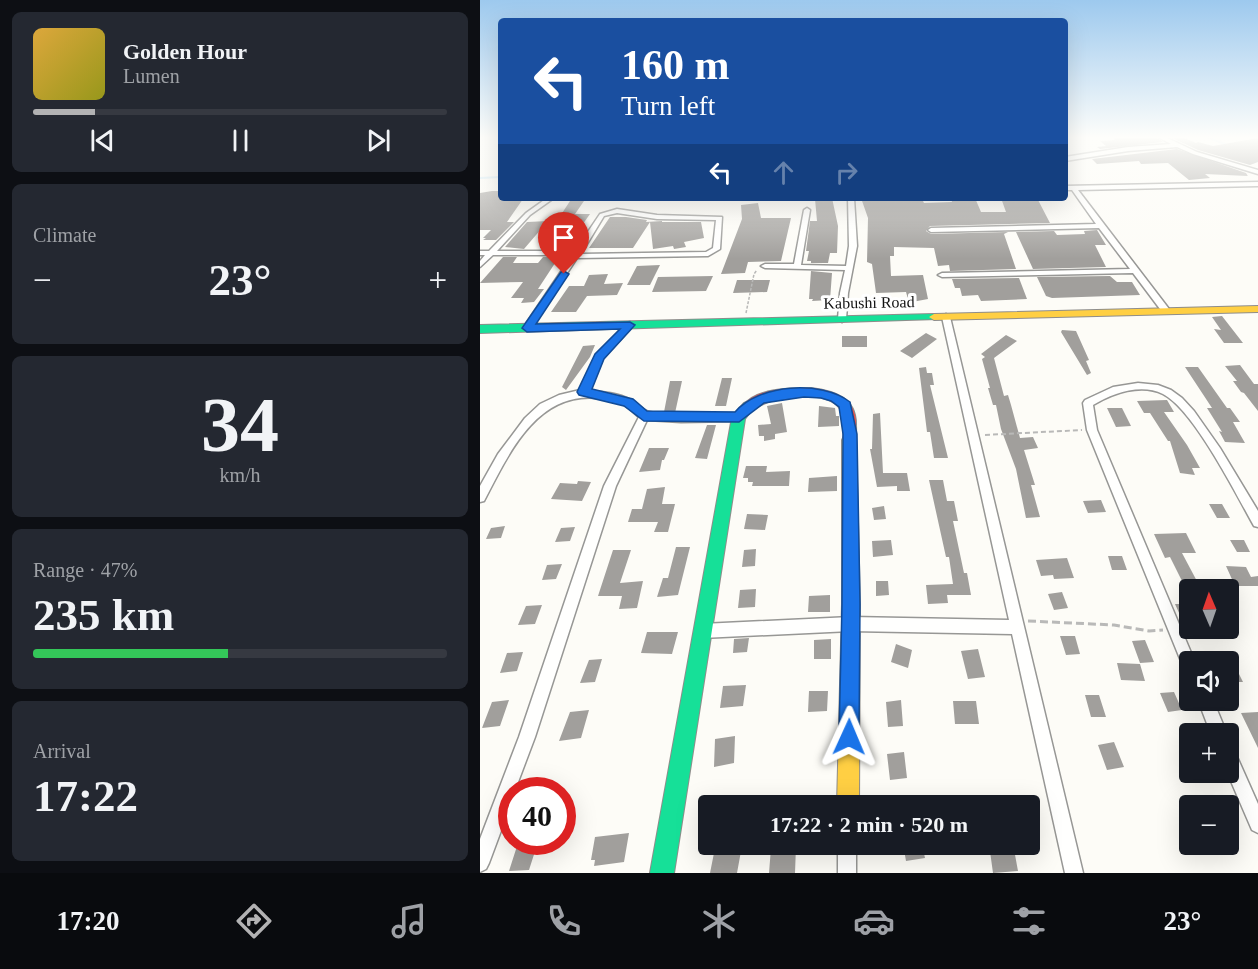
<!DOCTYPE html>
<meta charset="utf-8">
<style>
body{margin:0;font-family:Georgia,serif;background:#242831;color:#f1f3f6;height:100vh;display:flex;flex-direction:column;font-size:22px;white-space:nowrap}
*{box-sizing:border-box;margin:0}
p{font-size:20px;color:#9ea1a6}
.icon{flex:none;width:33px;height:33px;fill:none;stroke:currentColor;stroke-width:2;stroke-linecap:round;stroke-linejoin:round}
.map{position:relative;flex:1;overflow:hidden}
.sheet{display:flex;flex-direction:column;gap:12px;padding:12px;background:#0d0f14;width:480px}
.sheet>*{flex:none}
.hud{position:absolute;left:18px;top:18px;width:570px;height:183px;border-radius:6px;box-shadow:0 6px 24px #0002;background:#1a4fa0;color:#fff;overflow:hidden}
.needle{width:39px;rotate:358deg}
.tools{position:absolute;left:699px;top:579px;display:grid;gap:12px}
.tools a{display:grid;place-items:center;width:60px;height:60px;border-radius:6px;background:#171b24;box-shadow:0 6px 24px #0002;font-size:30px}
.speed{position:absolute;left:18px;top:777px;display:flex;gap:12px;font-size:30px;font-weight:700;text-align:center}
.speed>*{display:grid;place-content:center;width:78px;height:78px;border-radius:50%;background:#171b24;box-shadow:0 6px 24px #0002;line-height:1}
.speed .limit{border:9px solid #d22;background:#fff;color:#111}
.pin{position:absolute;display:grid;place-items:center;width:51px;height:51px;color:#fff;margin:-62px -26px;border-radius:50% 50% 50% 0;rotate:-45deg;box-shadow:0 0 6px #0007}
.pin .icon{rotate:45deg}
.me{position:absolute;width:66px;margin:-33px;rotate:1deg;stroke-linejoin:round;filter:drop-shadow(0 0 4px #0008)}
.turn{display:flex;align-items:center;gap:21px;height:126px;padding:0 24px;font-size:27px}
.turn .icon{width:78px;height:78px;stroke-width:2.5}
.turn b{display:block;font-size:42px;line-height:51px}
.lanes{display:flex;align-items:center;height:57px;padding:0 24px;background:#0003;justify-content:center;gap:30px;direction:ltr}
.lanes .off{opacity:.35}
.big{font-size:45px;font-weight:600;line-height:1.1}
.sheet .widget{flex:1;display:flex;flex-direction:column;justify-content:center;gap:9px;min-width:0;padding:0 21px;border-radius:9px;background:#242831}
.sheet .dial{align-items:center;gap:0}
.dial b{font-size:78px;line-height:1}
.song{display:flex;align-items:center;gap:18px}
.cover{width:72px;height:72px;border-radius:9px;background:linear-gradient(135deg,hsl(40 70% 55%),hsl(60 70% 35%))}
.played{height:6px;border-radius:3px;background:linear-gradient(90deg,#b2b2b3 15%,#363941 15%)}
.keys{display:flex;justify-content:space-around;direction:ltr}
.heat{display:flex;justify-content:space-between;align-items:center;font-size:33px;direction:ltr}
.charge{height:9px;border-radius:4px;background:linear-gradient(90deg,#34c759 47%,#363941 0)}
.trip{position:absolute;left:218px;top:795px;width:342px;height:60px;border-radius:6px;background:#171b24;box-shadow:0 6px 24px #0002;font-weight:600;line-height:60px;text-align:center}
.menu{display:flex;height:96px;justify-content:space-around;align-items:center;background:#090b0e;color:#9ea1a6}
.menu .icon{width:42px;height:42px}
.menu .active{color:#b2b2b3}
.menu b{font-size:27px;color:#f1f3f6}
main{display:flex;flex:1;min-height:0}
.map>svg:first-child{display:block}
</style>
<main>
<section class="sheet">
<div class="widget">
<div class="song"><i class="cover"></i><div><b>Golden Hour</b><p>Lumen</p></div></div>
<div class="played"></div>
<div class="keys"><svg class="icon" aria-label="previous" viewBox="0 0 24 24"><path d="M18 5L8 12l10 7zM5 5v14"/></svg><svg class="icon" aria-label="pause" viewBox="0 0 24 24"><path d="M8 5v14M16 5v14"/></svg><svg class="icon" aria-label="next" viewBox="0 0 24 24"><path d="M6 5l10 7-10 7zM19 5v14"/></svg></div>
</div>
<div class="widget"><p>Climate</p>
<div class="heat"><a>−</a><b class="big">23°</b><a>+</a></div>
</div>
<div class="widget dial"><b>34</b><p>km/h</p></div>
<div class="widget"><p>Range · 47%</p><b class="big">235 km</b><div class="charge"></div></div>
<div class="widget"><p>Arrival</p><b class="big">17:22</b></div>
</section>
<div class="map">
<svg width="778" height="873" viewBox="0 0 778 873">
<rect width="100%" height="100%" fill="#fdfcf7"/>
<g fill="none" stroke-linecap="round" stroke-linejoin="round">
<!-- stream -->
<path stroke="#cde8f7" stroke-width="2" d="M727,137L747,145
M0,178L21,177"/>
</g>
<!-- building -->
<path fill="#a19f9c" d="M632,137H676L683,142L620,149L617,147L626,146L620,141L635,140Z
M690,137H702L716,143L718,142L733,146L778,138V162L770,165L718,150Z
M697,149L766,173L768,176L725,174L730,178L709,180L688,163L661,164L659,161L617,164L612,159Z
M12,191H21V199H43L27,222H34L16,240H3L6,238H3L11,230H0V193Z
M352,198L358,226L357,253H350L348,263H331V261H327L329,251H326L330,221H337L335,199Z
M381,198L442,199L444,203L472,202L471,198H495L501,212H526L521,198H557L570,223L450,226L446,231L451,234L528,232L524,234L536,269L470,271L469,265L458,266L454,248L414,247V256H410L411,276L443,275L448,299L432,302L431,299H428L426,292L396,293L392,264L387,262L388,218Z
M90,201H104L95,214H110L85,249H69L85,227H73Z
M278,203L281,218H311L301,261L268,262L265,273L241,274L262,219L261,205Z
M130,217H146L167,220L166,222L182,221V222H221L224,238L204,242L206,247L194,249L193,246L173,249L170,222L153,248H109Z
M68,221L44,249L25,247L47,222Z
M617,230L626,245H615L626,267L553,269L536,232L574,231L577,235L605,234L604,231Z
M23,257H37L33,263H58L63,257H79L58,289H64L54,302L41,303L44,298H31L43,282L0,283Z
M180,265L170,285H147L157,266Z
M331,271L352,273L350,300L332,301L333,299H329Z
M128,274L124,284L143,283L137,295L107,296L96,312H71L89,286H104L109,275Z
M233,276L226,291L172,292L178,277Z
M630,276L637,282H652L660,295L572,298L566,296L557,277Z
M539,278L547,299L501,301L498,295L482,296L480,288H475L472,279Z
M257,280H290L287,292L253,293Z
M742,316L763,343H744L734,329L741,330L732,317Z
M582,330L596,331L609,360L606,361L611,373L607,375L581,332Z
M446,333L457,339L432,358L420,351Z
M526,335L537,341L514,358L524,396L528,395L531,405L540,438L553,437L558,448L544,450L555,485H551L560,517L546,518L536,469L521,429L516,405H513L508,388H510L502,359L505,357L501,354Z
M362,336H387V347H362Z
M115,345L110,357L86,390L82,387L103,346Z
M760,365L774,384H778V411L764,393L761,392L753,381H757L745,366Z
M446,367L447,373H452L454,385H450L468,458H454L450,432H447L439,368Z
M705,367H718L747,408H750L760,422H753L765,443L745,442L739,431L742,432L727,408H732Z
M242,378H252L246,406H235Z
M190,381H202L195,413L184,412Z
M687,400L694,412H684L707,445L720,468H712L715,475L700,473L690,441H688L670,413H664L657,401Z
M302,403L307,432L295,434V439L284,441V436H279L278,425L291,424L287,406Z
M339,406L355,408L356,416H359V426L338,427Z
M627,408H642L651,426L636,427Z
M400,413L403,473H427L430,491H417V486L397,487L390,449H392L393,414Z
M227,425H236L227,459L215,458Z
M169,448H189L184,460H182L180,470L159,472Z
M266,466H287L286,472L310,471L309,486H272L273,482H268V478H263Z
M357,476V491L328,492L329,478Z
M449,480H463L467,501H474L478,521H473L484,573H487L491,595H467L468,603L448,604L446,585L473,584L469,557H466Z
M98,481L111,482L102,501L71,499L80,483L97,484Z
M185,487L182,504H195L188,532H174L178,522H148L152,509H162L167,489Z
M621,500L626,512L608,513L603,501Z
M729,504H742L750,518H737Z
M404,506L406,519L394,520L392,508Z
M267,514L288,515L285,530L264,529Z
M25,526L21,538L6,539L11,528Z
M95,527L90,541L75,542L81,528Z
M706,533L716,553H702L719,585H704L690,557L685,558L674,534Z
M411,540L413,555L393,557L392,541Z
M750,540H764L770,552H757Z
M196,547H210L198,595L177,597L183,578H188Z
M276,549L275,566L262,567L264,550Z
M133,550H151L140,583L163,581L157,608L139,609L142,596H118Z
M628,556H642L647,570H632Z
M587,558L594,578L574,579L573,575L561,576L556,560Z
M82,564L76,579L62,580L67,565Z
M746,566L766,567L771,577L778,576V586H755Z
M396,581H408L409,595L396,596Z
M276,589L275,607L258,608L260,590Z
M582,592L588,608L574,610L568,594Z
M350,595V612H328L329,596Z
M695,604H710V637Z
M62,605L55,624L38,625L46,606Z
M167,632H198L192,654L161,653Z
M580,636H595L600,654L586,655Z
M269,638L267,652L253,653L254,639Z
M351,639V659H334V640Z
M665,640L674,662L660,663L652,641Z
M416,644L432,650L428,668L411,662Z
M498,649L505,677L488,679L481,651Z
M43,652L37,671L20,673L27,653Z
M748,652L763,682H748Z
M122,659L115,682L100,683L109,660Z
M637,663L660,664L665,681L641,680Z
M266,685L263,706L240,708L243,686Z
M329,691H348L347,711L328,712Z
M694,692L702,710L688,712L680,693Z
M605,695H619L626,717H611Z
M29,700L20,726L2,728L12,702Z
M421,700L423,726L408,727L406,702Z
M473,701H496L499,724H475Z
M109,710L101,738L79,741L90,712Z
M778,712V748L761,713Z
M255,736L254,763L234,767L235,739Z
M634,742L644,767L627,770L618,745Z
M424,752L427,778L410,780L407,754Z
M149,833L144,862L114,866L115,860H111L115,837Z
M58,842L49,870L29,871L38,843Z
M423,844H442L445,858L426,861Z
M509,844H533L538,871L513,873Z
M316,846L315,873H289L291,848Z
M235,848L261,851L257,873H230Z"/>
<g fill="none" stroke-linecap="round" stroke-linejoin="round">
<defs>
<path id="street" d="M678,137H685L717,152L778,170V174L713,154L697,147L648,151L585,161V157L648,147L691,144Z
M778,182V186L598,190L689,309V313H683L653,273L462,277L458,275L462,273L650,269L619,228L451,232L448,230L451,228L616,224L592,190H585V186Z
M67,198H74L50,215L17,251H95L120,214L137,209L177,215L242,217L240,249L228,256L97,258L50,330H44L43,328L92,255H13L0,267V261L5,255H0V251H9L46,213ZM137,213L177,219L236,220L233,248L226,252L101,254L124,216Z
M368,198H374L377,246L368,293L366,319L362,322L358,319L360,293L365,270L285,268L281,266L285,264H314L324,210L327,208L330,210L321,265L366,266L369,246Z
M466,314L470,317L603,873H585L532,634L371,631L222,638L217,636L215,631L217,626L222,624L371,617L529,620L462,317Z
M150,322L154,325L123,358L109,391C123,392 138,393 151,400C158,403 162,411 170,412C198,418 230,413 259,413L264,417L259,421L201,422L167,420L136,486L55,737L35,790H32V801L9,863L6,869L0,872V839L39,737L124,486L159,417C154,413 150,408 144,405C136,400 126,399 117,398C56,392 28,455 4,501L0,502V486L18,454L45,418L60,404L79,395L100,390L116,355L147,323Z
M658,383L678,385L691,390L702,398L714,411L740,448L778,511V527L774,526C756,494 714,410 683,394C661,383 633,393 613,405L617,430L715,662H710V673L705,671L607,430L603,403L605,400L633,387Z
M718,700H733L747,734H731Z
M748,748L754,750L778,804V833L772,830L747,772H748Z
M358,844H376V873H358Z"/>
<path id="fast" d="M454,314L459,317L458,319L0,333V325Z
M269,401L275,406L265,419L194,873H170L252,417L264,403Z"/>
<path id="slow" d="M778,306V312L454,320L449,317L454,314Z
M369,435L374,436L376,440L380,604L379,806H357L362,604V440L364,436Z"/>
<path id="jam" d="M331,388C354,391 376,397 376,424C376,431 377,438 374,444H364L362,412C351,390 309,396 291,401C283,403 277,408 269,411L263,406C275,388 311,388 331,388Z"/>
</defs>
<!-- street casing -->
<use href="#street" stroke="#979795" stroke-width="3"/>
<!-- fast casing -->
<use href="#fast" stroke="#8e8d8b" stroke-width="2"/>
<!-- slow casing -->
<use href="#slow" stroke="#8e8d8b" stroke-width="2"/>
<!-- jam casing -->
<use href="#jam" stroke="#8e8d8b" stroke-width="2"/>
<!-- path-far2 -->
<path stroke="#b9b9b8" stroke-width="1.5" stroke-dasharray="3 1.5" stroke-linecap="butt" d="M266,313L274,274L277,270"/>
<!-- path-far1 -->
<path stroke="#b9b9b8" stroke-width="2" stroke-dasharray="5 3" stroke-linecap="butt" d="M505,435L602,430"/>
<!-- path -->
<path stroke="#b9b9b8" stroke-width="3" stroke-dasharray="8 4" stroke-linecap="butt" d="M548,621L634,625L669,631L683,630"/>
<!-- street -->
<use href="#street" fill="#fffffe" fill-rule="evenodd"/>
<!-- fast -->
<use href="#fast" fill="#16e098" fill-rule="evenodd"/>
<!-- slow -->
<use href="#slow" fill="#ffcf43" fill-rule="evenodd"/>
<!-- jam -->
<use href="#jam" fill="#f24e42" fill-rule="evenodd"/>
</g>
<!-- sky -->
<linearGradient id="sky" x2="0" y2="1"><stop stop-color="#9dc9ee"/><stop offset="0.53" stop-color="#fefefb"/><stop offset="1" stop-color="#fefefb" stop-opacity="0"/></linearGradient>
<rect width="778" height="259" fill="url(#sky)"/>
<!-- route -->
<path fill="#1a73e8" stroke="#114b97" stroke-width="1.5" d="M84,271L89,274L56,324L150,322L155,325L124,359L112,389L153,399L167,411L255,412C279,384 341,380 370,402L377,434L380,604L379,737L376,745L369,748L362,745L359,737L362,604L363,434L359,407L351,401L341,398L324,397L284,403L259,422L164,421L144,406L99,395L97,392L115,354L140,329L47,332L42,328L81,272Z"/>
<g text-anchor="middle" stroke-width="6" stroke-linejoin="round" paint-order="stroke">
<!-- far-street labels -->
<g font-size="16" fill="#111" stroke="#fff">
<text transform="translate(389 302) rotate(-1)" y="6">Kabushi Road</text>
</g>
</g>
</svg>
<div class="tools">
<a><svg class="needle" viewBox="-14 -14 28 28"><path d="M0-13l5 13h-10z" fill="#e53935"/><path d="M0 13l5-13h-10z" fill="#9ea1a6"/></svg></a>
<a><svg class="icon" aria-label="sound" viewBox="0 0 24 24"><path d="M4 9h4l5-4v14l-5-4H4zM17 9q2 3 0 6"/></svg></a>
<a>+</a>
<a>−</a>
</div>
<div class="speed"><div class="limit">40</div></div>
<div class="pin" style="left:84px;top:274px;background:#d93025"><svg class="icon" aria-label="arrive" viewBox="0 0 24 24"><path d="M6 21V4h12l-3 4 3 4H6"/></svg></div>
<svg class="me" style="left:369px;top:737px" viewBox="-20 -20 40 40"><path d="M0-17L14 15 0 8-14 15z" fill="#1a73e8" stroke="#fff" stroke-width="4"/></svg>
<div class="trip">17:22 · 2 min · 520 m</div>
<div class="hud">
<div class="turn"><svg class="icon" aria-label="left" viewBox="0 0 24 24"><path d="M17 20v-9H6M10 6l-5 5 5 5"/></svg><div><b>160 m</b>Turn left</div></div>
<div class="lanes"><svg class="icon" aria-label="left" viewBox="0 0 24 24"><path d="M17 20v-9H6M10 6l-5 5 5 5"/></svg><svg class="icon off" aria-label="ahead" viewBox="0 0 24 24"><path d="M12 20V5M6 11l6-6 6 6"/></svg><svg class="icon off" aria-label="right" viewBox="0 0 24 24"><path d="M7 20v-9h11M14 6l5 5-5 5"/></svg></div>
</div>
</div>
</main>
<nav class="menu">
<b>17:20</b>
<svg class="icon active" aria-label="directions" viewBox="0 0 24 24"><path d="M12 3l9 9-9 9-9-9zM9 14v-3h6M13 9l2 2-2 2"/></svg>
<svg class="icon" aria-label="music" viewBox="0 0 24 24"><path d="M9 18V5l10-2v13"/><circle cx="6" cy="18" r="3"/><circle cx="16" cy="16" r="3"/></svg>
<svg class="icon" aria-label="phone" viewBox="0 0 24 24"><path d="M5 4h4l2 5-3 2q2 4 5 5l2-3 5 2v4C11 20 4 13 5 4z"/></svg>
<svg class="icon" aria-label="climate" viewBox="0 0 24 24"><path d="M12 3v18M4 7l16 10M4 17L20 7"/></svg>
<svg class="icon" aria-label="car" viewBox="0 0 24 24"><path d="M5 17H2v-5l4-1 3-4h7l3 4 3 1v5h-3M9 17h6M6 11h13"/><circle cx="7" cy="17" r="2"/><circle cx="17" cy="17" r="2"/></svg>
<svg class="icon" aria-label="filters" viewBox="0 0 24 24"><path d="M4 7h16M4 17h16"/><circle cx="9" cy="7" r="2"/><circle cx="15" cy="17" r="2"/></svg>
<b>23°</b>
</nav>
